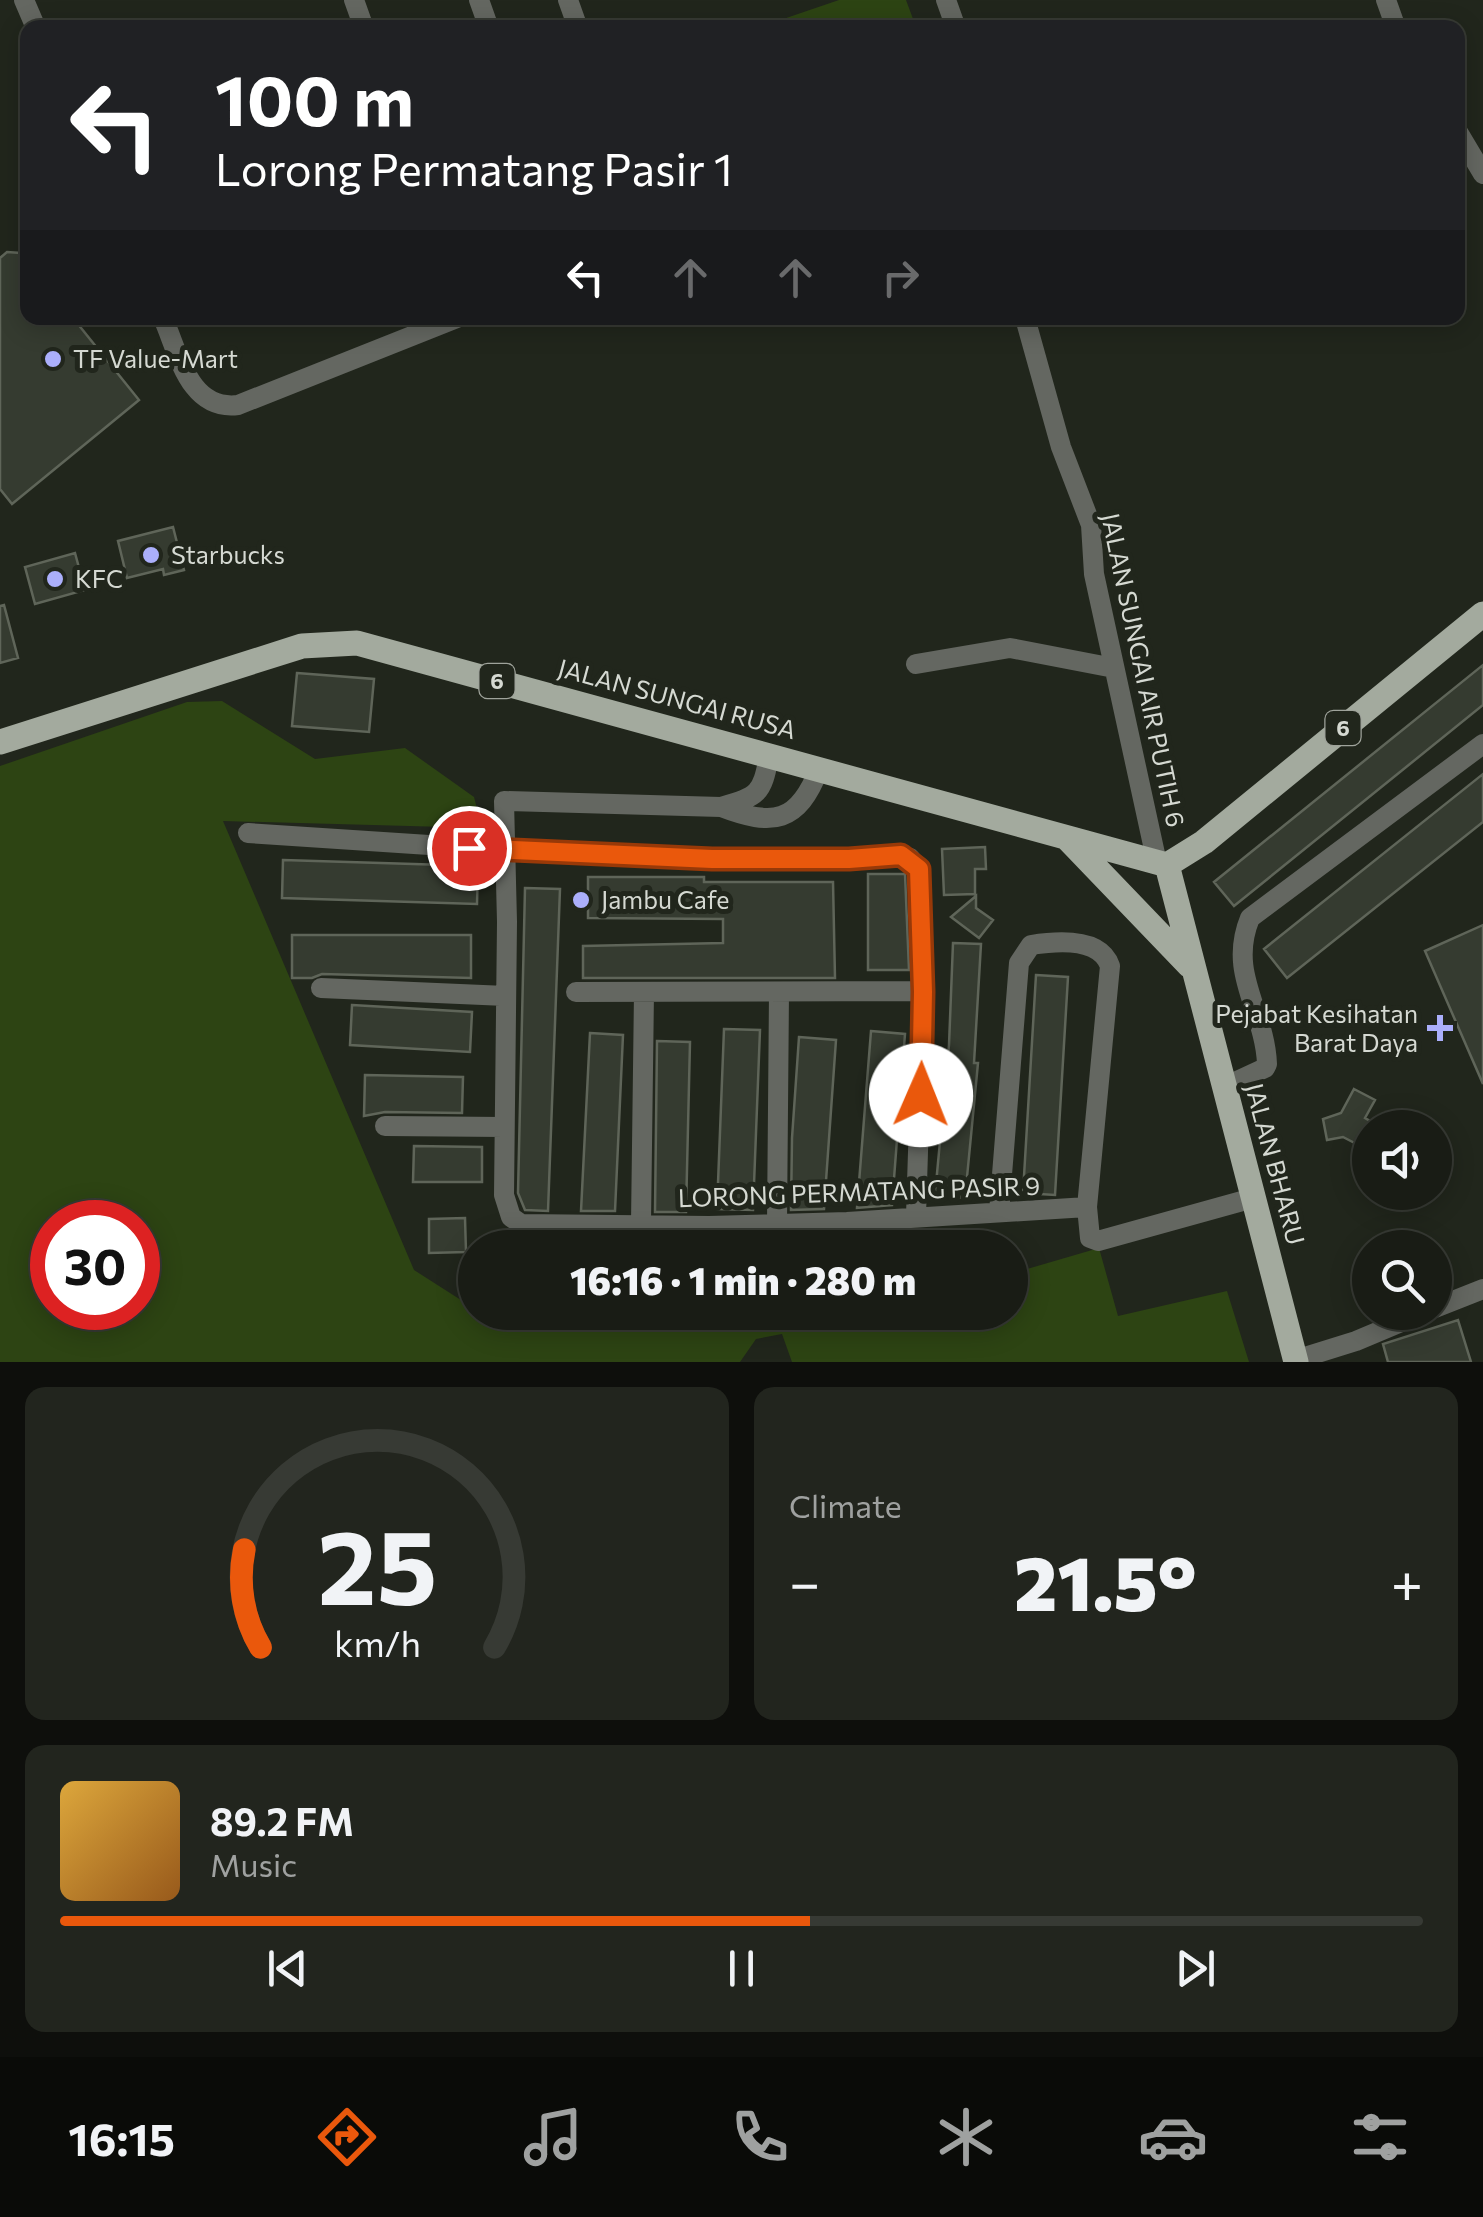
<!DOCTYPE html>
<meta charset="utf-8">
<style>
body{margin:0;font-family:Commissioner,sans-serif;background:#22251e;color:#f1f3f6;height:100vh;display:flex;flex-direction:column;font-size:38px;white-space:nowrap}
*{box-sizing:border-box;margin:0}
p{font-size:32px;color:#9fa1a0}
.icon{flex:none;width:55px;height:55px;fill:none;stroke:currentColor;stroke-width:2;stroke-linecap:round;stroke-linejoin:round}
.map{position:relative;height:1362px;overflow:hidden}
.details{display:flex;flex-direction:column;gap:25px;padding:25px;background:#0e0f0c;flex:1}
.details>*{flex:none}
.guide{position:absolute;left:20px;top:20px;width:1445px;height:305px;border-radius:20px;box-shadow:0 5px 25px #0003,0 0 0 2px #373a34;background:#202124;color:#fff;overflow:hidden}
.fabs{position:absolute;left:1352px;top:1110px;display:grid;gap:20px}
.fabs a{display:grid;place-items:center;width:100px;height:100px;border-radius:50%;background:#191c15;box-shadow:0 5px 25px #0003,0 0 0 2px #373a34;font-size:50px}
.speed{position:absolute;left:30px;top:1200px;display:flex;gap:20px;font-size:50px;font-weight:700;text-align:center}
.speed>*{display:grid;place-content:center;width:130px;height:130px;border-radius:50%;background:#191c15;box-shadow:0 5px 25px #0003,0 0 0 2px #373a34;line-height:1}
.speed .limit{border:15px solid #d22;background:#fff;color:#111}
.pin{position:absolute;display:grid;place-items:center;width:85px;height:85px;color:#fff;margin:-42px;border:5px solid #fff;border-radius:50%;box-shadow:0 2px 10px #0007}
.me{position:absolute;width:110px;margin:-55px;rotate:1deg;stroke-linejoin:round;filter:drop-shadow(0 0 8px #0008)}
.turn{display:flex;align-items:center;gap:35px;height:210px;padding:0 30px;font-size:45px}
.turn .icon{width:130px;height:130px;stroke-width:2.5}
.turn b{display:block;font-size:70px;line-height:85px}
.lanes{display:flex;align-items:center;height:95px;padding:0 30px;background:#0003;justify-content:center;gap:50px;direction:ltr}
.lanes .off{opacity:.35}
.big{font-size:75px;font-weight:800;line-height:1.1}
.details .tile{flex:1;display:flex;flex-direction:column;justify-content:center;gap:15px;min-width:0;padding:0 35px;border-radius:20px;background:#22251e}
.details .dial{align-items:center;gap:0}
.dial svg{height:260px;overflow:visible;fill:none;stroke:#373a34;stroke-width:7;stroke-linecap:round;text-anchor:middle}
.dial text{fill:#f1f3f6;stroke:none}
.song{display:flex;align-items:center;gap:30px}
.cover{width:120px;height:120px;border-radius:15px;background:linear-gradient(135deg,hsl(40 70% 55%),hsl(30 70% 35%))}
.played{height:10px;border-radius:5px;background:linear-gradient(90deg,#ea580c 55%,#373a34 55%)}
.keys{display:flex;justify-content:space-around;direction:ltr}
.heat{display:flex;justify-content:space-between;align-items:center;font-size:55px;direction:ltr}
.details .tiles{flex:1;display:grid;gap:25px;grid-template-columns:1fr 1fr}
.tile:last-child{grid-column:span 2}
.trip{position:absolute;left:458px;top:1230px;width:570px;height:100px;border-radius:50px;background:#191c15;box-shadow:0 5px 25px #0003,0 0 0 2px #373a34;font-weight:800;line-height:100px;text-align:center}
.dock{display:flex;height:160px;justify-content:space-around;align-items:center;background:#0a0b08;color:#9fa1a0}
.dock .icon{width:70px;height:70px}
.dock .selected{color:#ea580c}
.dock b{font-size:45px;color:#f1f3f6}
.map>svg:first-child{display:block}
</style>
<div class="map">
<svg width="1483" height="1362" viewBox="0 0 1483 1362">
<rect width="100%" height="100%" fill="#21261c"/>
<!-- green -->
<path fill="#2d4413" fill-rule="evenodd" d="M839,0H906L916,27H760Z
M222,701L315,759L405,748L474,797L482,828L223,821L414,1270L475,1309V1312H1010V1274L1099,1248L1118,1316L1227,1291L1249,1362H792L782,1334L756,1339L740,1362H0V766L187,702ZM52,1222H138V1308H52Z"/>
<!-- building -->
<path fill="#353b30" stroke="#5f6559" stroke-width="2.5" d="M7,252L21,253L28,262V318H73L139,400L12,504L0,489V258Z
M173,527L184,570L164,575L163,569L127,578L118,541Z
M75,553L85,590L35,604L25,567Z
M4,605L18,658L0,663V606Z
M1483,665V705L1234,906L1214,882Z
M297,673L374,679L369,732L292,726Z
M1483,774V822L1287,978L1264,949Z
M985,847L986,869H975V894L944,895L942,849Z
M283,860L478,866L477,904L282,898Z
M868,874H905L909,970H868Z
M588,877H704V882H833L835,978H583V946L723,943V919L588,918Z
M525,888L560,889L548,1211L525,1210L518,1193Z
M976,896V908L993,920L979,938L951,917Z
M1483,925V1084L1425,951Z
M292,935H471V978L322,974L312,978H292Z
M953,943L981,944L974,1063H978L965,1198L935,1195L949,1045Z
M1036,975L1068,977L1055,1195L1023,1193Z
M352,1005L472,1012L470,1052L350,1045Z
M724,1029L760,1030L753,1210L717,1209Z
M871,1031L905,1034L892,1205L857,1208Z
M590,1033L623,1035L615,1211H581Z
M799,1037L836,1040L824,1209L791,1210L792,1138Z
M657,1041L690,1042L686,1212H655Z
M365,1075L463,1077L462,1113L385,1112L364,1116Z
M1354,1089L1375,1100L1365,1118L1370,1121V1151L1343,1137L1327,1140L1323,1119L1341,1113Z
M414,1146L482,1147V1182H413Z
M465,1218L466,1252L429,1253V1219Z
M1458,1320L1471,1362H1388L1383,1344Z"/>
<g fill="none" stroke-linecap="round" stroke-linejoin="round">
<!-- minor -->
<path stroke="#646761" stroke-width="20" d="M24,0L36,28
M354,0L364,28
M479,0L489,28
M568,0L578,28
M946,0L956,28
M1386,0L1396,28
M1458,132L1483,174
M163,318C179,354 189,411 238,405L457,318
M1025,318L1061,447L1091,525L1094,574L1157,863
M916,664L1010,648L1114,668
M769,756C762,795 758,796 721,807L504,801L507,922L504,1195L511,1217L521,1224L709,1226L847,1222L1087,1207
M721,807C773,827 798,823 819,769
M248,833L505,850L713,859H849L901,855L910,858L919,869L923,991L916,1216
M321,988L506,996
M576,992L923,991
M1224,1087L1265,1068L1267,1064C1265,1010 1227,974 1250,918L1483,744
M385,1126L504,1127
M999,1212L1019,963L1031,945C1056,941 1100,937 1110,966L1087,1207L1090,1238L1098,1241L1253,1198
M641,1223L644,992
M777,1224L779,992
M1435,1308L1483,1289
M1295,1360L1356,1341L1425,1312"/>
<!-- major -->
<path stroke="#a3aa9e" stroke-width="25" d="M0,742L302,646L357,643L1167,865
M1068,839L1189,965
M1167,865L1296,1362
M1167,865L1204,842L1483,614"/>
</g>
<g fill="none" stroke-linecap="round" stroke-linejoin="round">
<defs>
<path id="route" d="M469,848L712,859H849L901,855L919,869L923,992L921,1095"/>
</defs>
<!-- route casing -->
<use href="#route" stroke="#983908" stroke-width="25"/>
<!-- route -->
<use href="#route" stroke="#ea580c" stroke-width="18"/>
</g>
<!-- markers -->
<g fill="#abaffb" stroke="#21261c" stroke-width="4">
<circle cx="53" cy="359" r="10"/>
<circle cx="151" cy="555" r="10"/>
<circle cx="55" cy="579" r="10"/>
<circle cx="581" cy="900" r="10"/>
<path d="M1435 1013h10v10h10v10h-10v10h-10v-10h-10v-10h10z"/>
</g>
<g text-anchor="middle" stroke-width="10" stroke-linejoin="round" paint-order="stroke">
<!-- shield labels -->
<g fill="#21261c" stroke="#9fa39b" stroke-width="2.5">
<rect x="479.5" y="664" width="35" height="34" rx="8"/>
<rect x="1325.5" y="711" width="35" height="34" rx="8"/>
</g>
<g font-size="22" font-weight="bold" fill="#d5d9d2">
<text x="497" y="689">6</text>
<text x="1343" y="736">6</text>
</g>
<!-- poi labels -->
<g font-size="25" fill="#d5d9d2" stroke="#21261c" text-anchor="start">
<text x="73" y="368">TF Value-Mart</text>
<text x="171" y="564">Starbucks</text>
<text x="75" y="588">KFC</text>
<text x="601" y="909">Jambu Cafe</text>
<text x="1418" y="1023" text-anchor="end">Pejabat Kesihatan<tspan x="1418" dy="29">Barat Daya</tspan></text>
</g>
<!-- street labels -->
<g font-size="25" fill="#d5d9d2" stroke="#21261c">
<text transform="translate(1143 670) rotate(78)" y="9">JALAN SUNGAI AIR PUTIH 6</text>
<text transform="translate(677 699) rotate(15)" y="9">JALAN SUNGAI RUSA</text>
<text transform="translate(1275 1164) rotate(75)" y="9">JALAN BHARU</text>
<text transform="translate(859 1192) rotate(-2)" y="9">LORONG PERMATANG PASIR 9</text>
</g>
</g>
</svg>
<div class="fabs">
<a><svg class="icon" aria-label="sound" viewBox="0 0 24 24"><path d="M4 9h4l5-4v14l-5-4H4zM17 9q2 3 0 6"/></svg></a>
<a><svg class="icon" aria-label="search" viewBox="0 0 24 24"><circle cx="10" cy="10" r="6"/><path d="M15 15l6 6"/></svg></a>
</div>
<div class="speed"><div class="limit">30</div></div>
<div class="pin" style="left:469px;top:848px;background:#d93025"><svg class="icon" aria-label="arrive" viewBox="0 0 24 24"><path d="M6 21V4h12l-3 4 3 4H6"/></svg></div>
<svg class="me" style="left:921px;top:1095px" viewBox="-20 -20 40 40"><circle r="19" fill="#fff"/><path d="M0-13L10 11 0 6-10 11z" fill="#ea580c"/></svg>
<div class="trip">16:16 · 1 min · 280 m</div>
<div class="guide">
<div class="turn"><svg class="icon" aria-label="left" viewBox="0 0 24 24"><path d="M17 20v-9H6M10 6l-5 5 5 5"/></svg><div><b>100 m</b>Lorong Permatang Pasir 1</div></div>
<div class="lanes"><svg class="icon" aria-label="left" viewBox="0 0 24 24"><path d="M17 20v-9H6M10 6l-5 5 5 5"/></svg><svg class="icon off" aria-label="ahead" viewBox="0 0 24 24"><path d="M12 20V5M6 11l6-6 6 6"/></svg><svg class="icon off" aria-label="ahead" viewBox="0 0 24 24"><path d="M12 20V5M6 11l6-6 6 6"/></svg><svg class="icon off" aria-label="right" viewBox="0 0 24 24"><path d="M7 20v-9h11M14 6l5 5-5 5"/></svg></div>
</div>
</div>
<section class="details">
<div class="tiles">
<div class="tile dial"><svg viewBox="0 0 100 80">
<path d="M14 69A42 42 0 1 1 86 69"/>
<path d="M14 69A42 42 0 0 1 9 39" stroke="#ea580c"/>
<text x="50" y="56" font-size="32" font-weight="700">25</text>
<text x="50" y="72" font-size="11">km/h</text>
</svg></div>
<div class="tile"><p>Climate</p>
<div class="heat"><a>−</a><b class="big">21.5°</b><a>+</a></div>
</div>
<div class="tile">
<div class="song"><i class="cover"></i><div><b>89.2 FM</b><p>Music</p></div></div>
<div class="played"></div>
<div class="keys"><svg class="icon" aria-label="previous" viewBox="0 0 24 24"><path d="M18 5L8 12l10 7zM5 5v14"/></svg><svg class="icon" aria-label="pause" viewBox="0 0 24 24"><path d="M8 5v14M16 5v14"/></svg><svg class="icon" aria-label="next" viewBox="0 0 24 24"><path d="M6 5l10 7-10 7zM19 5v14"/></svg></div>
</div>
</div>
</section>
<nav class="dock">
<b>16:15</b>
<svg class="icon selected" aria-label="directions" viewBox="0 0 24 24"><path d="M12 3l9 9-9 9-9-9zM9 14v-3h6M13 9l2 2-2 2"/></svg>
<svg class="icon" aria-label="music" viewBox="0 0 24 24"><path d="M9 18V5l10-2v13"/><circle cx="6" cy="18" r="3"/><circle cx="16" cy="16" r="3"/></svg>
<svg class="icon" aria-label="phone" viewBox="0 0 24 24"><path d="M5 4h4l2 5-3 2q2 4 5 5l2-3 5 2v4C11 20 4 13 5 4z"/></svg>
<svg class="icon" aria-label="climate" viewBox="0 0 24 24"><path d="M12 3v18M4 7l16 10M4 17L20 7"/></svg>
<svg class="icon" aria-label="car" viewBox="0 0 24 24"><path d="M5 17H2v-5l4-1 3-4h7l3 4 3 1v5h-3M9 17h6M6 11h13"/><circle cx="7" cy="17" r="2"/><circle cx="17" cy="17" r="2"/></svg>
<svg class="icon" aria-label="filters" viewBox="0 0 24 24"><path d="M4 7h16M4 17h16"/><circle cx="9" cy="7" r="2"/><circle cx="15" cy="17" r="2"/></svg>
</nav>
